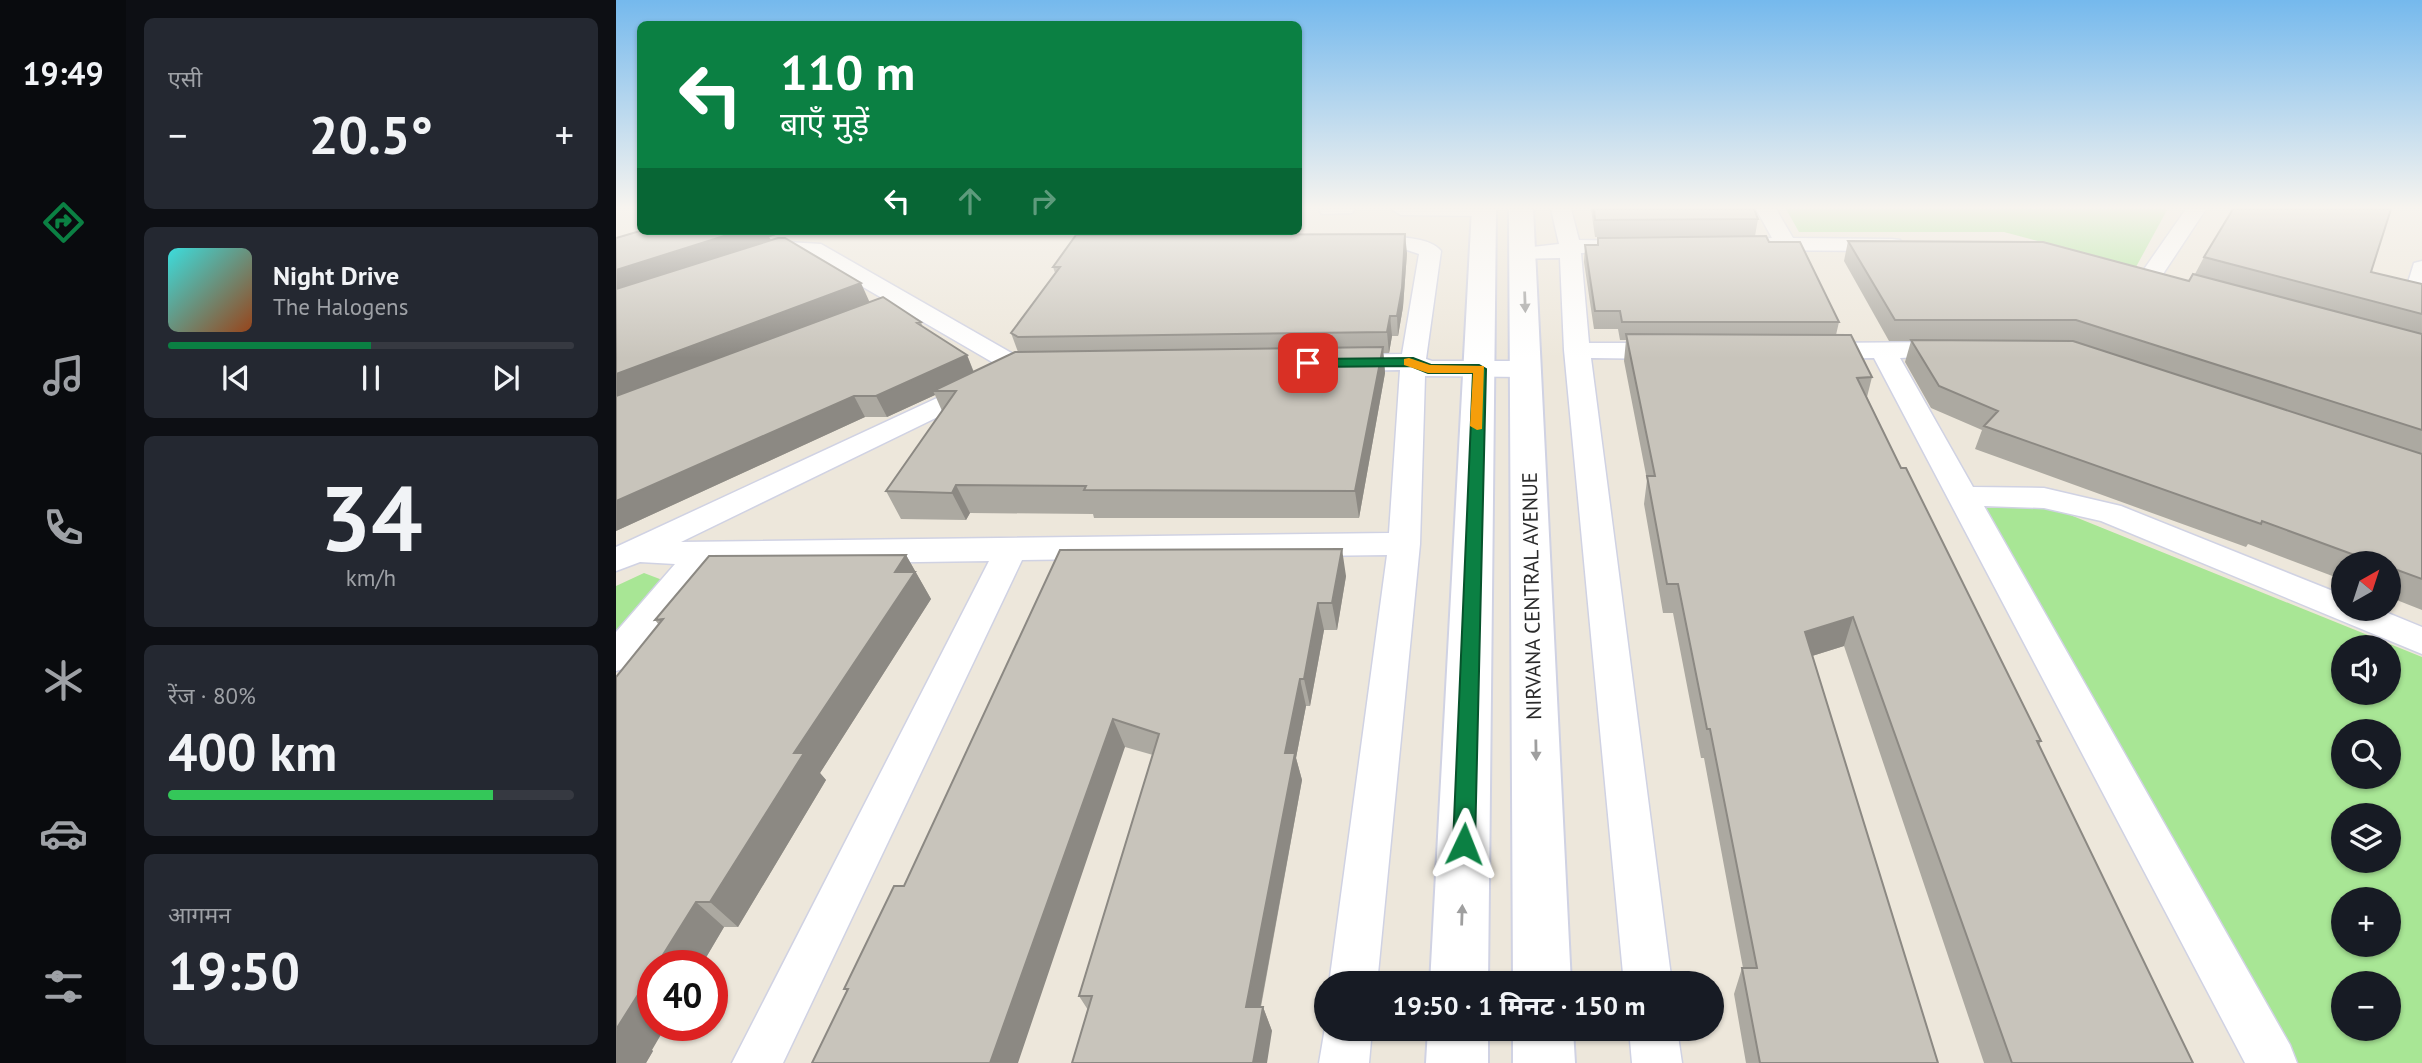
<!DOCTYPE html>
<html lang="hi">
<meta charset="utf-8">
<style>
body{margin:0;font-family:"PT Sans","Noto Sans Devanagari",sans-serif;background:#242831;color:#f1f3f6;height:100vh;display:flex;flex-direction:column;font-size:26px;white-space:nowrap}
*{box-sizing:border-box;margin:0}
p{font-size:23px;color:#9ea1a6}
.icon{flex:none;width:38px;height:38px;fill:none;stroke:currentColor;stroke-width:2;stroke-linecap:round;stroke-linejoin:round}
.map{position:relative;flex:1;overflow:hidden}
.details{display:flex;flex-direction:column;gap:18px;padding:18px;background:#0d0f14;width:490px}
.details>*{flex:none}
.hud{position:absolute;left:21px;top:21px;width:665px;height:214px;border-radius:10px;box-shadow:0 2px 5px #0004;background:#0b8043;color:#fff;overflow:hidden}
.needle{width:46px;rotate:39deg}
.controls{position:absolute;left:1715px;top:551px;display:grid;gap:14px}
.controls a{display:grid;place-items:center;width:70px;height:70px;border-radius:50%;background:#171b24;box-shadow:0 2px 5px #0004;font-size:35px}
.speed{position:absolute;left:21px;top:950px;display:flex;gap:14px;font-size:35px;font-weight:700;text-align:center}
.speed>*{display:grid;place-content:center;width:91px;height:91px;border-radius:50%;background:#171b24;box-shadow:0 2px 5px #0004;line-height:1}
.speed .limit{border:10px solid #d22;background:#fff;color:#111}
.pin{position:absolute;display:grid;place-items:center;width:60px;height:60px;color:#fff;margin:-30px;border-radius:14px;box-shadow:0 4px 10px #0006}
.me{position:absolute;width:77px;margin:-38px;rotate:2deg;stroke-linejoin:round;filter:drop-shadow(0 0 5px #0008)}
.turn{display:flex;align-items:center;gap:24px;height:147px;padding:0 28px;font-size:32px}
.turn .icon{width:91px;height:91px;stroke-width:2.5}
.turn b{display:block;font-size:49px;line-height:60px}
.lanes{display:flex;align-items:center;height:66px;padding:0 28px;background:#0003;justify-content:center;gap:35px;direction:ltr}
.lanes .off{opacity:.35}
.big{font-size:52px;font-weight:700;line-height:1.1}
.details .widget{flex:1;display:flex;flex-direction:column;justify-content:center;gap:10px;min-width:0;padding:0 24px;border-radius:10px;background:#242831}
.details .dial{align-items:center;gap:0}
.dial b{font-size:91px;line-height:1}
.song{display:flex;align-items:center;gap:21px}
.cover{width:84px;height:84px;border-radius:10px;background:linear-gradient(135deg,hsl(180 70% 55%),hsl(20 70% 35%))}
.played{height:7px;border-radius:4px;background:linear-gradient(90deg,#0b8043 50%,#363941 50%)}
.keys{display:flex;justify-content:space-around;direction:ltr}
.heat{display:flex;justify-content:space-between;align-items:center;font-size:38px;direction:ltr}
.charge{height:10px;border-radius:5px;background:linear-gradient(90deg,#34c759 80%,#363941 0)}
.trip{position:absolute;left:698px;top:971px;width:410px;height:70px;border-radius:35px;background:#171b24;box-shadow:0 2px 5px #0004;font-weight:700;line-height:70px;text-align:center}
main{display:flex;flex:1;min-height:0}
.tab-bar{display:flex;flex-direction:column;width:126px;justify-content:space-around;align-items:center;background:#090b0e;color:#9ea1a6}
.tab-bar .icon{width:49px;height:49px}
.tab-bar .on{color:#0b8043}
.tab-bar b{font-size:32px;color:#f1f3f6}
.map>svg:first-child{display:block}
</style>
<main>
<nav class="tab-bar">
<b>19:49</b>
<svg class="icon on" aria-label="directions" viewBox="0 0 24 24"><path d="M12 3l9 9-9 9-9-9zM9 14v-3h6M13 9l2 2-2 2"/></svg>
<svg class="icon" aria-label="music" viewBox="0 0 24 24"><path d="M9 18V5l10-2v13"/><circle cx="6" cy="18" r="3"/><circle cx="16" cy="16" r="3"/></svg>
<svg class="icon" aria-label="phone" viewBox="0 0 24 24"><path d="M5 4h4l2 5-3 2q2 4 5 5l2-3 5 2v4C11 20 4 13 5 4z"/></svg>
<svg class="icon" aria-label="climate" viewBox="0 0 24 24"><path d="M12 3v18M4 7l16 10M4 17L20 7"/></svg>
<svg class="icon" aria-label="car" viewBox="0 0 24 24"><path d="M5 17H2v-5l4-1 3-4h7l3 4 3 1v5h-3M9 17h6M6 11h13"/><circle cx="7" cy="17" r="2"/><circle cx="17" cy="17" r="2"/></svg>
<svg class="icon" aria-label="filters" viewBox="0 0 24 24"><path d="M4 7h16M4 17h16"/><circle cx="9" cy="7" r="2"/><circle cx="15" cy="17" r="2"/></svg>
</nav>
<section class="details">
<div class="widget"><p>एसी</p>
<div class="heat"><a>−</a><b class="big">20.5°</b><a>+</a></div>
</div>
<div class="widget">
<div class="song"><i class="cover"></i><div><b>Night Drive</b><p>The Halogens</p></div></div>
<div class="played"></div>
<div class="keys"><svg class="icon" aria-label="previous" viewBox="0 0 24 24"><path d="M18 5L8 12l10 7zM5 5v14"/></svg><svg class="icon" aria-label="pause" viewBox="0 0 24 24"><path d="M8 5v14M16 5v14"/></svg><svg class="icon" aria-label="next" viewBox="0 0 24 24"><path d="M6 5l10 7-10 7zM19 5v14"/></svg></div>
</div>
<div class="widget dial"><b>34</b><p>km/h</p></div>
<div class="widget"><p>रेंज · 80%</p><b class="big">400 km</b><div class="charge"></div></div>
<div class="widget"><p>आगमन</p><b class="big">19:50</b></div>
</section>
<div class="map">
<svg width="1806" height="1063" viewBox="0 0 1806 1063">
<rect width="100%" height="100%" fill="#ede7db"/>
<!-- green -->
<path fill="#a8e695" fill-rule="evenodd" d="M1170,209H1547L1551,210L1520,267L1388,232H1183Z
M1432,506L1806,657V1063H1668L1366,508ZM1727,648H1773V693H1727ZM1727,732H1773V777H1727ZM1727,816H1773V861H1727ZM1727,900H1773V945H1727ZM1727,984H1773V1029H1727Z
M28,573L49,581L0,637V586Z"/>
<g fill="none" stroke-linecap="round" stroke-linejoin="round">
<defs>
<path id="minor" d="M739,209L736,213L706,214L703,210Z
M775,209H878V210L875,214L868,216L785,215Z
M935,209H955L963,240L1018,241L1021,246L1018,251L965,253L973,343H1051L1060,346L1064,351L1060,356L1051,359L975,358L1056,984H1008L948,350L944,258L899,259L896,254L899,249L943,244Z
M1140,209H1160L1177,238L1276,239L1284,240L1287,245L1284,250L1276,251L1142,250L1134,249L1131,244L1134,239L1156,238Z
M1570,209H1590L1543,280H1527L1524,275Z
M747,237C767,237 812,234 825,251L810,359L816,361H910L919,364L923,369L919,374L910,377L809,376L804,544L761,984H713L771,555L406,560L167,1063H116L373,561L94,565L13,667L0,671V632L59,564L24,562L0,571V547L362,379L371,381L375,387L371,393L65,542L773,533L784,370L724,371L715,368L711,363L715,358L724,355L786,354L803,254L791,250L739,248L736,243L739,238Z
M171,242L205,244L413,363L417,368L413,373L404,376L395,373L192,255L171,254L144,262L136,260L133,255L136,250Z
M1806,261V295L1793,294L1790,289L1798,263Z
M1334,342L1343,345L1347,350L1343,355L1284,358L1357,487L1428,488L1505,506L1727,595V609H1762L1806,627V654L1485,521L1428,508L1368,506L1674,1045L1681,1063H1629L1258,358L1200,359L1191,356L1187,351L1191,346L1200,343Z
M710,1022V1029H756L753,1063H703Z
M1013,1029H1061L1066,1063H1016Z"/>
<path id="tertiary" d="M856,209H880L872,984H814Z
M893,209H917L955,984H897Z
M812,1029H872V1063H810Z
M897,1029H957L959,1063H897Z"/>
</defs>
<!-- minor casing -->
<use href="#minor" stroke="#d0d2e3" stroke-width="3"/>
<!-- tertiary casing -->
<use href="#tertiary" stroke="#d0d2e3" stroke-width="4"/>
<!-- minor -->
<use href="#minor" fill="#fff" fill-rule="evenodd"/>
<!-- tertiary -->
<use href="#tertiary" fill="#fff" fill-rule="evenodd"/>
</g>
<!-- wall -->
<path fill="#aca9a1" d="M975,209H1138L1142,219L1139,236L979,237Z
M24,231H173L153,237L155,240L254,302L305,322L307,328L351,355L358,372L402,352L395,333L439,273L437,267L791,253L787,307L782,336H776L773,353H767L769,373L743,518H478L477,514L354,513L350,520L285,519L270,491L326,411L319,395L271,417H249L0,531V238Z
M982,238L1153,242L1223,322L1220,335L1256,377L1251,397L1285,468L1425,741L1423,745L1577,1063H1368L1228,646L1196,656L1322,1063H1130L1118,994L1126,968H1127L1088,758H1085L1057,613H1047L1028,504L1031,480L1008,361L1010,340H1004L1002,329H978L968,262L969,245H981Z
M1232,241L1573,281L1579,274L1588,257L1755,272L1806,284V610L1773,597V564H1727V580L1632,544L1630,547L1359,449L1366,430L1315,408L1289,362L1295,341H1273L1228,261Z
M444,550L730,576L721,630H708L694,706H690L680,758L686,780L645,1007H647L656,1031L472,1010L463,996L537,755L509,747L231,991L228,989L288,886Z
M290,555L315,599L204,773L210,780L122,927H108L85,966H37L36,1050L37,1051L30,1063H0L43,625L39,620Z"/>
<!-- shaded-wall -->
<path fill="#8c8983" d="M124,231H173L153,237L156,242L0,293V270Z
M789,234L791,253L787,307L782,336L781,316Z
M245,283L254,303L0,400V374Z
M774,316L776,336L773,353L771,332Z
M767,347L769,373L743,518L739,491Z
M351,355L359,376L317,391L319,395L271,417L260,396Z
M238,396L249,417L0,531V501Z
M340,485L354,513L350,520L336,493Z
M726,549L730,576L721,630L716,603Z
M290,555L315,599L204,773L210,780L122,927L94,902L279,572Z
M702,603L708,630L694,706L688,679Z
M1237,617L1228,646L1180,661L1189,632Z
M684,679L690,706L680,758L686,780L640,1031L630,1007L669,753Z
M497,719L509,747L402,1063H374Z
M80,902L108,927L85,966H40Z
M37,971V1026H50L36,1050L37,1051L30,1063H0V1033L1,1028Z
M647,1007L656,1031L651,1063H637Z"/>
<!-- building -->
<path fill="#c8c4bb" stroke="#8c8983" stroke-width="2" d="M978,209H1138L1142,219L979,220Z
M1617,209H1775L1755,272L1806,284V314L1588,257Z
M24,231H124L0,270V238Z
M789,234L786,288L781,316H774L771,332L402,337L395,333L444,267H437L460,235Z
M1150,236L1153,242H1184L1223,322H1006L1004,311H979L969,245H982V238Z
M162,238H169L245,283L0,374V289Z
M1232,241L1427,242L1573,281L1577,274L1806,334V430L1460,320H1279Z
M267,297L305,322L301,323L351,355L260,396H238L0,501V396Z
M1010,334L1235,335L1256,377L1241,378L1285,468H1290L1425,741H1421L1577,1063H1396L1237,617L1189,632L1322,1063H1144L1126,968H1141L1094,729H1091L1062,584H1051L1031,476H1039Z
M1295,340L1457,341L1806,454V579L1773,567V564H1763L1646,521L1645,524L1368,426L1382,411L1323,386Z
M767,347L739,491L468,490L470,486L340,485L336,493L270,491L340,391H317L399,352Z
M726,549L716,603H702L688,679H684L669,753H679L630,1007H647L637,1063H456L476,996H463L543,734L497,719L374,1063H196L232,989H228L278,886H288L444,550Z
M290,555L279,572H299L178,753H188L94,902H80L40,966H37V971L1,1028H3L0,1033V677L47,619L39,620L93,556Z"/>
<!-- one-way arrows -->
<defs><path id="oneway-solid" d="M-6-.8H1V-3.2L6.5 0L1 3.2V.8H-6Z" transform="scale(1.75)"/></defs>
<g fill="#9f9f9f">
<use href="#oneway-solid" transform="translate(909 302) rotate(88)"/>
<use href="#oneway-solid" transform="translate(920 750) rotate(89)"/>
<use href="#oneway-solid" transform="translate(846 915) rotate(-88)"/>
</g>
<!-- sky -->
<linearGradient id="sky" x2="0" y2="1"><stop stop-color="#75b9ed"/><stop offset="0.58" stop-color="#f7f4ef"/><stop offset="1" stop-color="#f7f4ef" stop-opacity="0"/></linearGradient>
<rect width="1806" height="358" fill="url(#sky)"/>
<!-- route -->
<path fill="#0b8043" stroke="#07532c" stroke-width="2" d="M797,358L815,365H863L870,369L859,844L855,851L848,854L840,851L837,844L857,373H812L795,366L692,367L686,363L692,359Z"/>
<!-- slow -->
<path fill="#f59e0b" d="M793,358L814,365L868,366L866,429L861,430L854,426L857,373H812L788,365V359Z"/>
<g text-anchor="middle" stroke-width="5" stroke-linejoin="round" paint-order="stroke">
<!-- street labels -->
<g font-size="21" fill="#2a2a2a" stroke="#fff">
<text transform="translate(916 596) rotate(-91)" y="7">NIRVANA CENTRAL AVENUE</text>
</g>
</g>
</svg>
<div class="controls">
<a><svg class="needle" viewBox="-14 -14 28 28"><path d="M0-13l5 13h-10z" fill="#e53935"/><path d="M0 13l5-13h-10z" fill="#9ea1a6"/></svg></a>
<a><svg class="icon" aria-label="sound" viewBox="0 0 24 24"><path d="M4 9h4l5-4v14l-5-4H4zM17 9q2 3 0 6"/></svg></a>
<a><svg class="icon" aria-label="search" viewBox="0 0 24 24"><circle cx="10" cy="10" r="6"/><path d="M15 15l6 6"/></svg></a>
<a><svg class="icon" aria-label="layers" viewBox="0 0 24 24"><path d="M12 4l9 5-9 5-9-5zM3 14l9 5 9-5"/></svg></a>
<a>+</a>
<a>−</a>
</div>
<div class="speed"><div class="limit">40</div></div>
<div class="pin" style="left:692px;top:363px;background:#d93025"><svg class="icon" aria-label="arrive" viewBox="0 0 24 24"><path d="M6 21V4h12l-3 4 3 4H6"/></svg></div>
<svg class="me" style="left:848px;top:844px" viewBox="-20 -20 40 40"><path d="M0-17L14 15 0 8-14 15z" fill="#0b8043" stroke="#fff" stroke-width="4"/></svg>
<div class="trip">19:50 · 1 मिनट · 150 m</div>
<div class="hud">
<div class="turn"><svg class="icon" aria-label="left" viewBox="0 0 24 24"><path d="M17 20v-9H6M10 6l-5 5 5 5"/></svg><div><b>110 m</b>बाएँ मुड़ें</div></div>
<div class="lanes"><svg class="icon" aria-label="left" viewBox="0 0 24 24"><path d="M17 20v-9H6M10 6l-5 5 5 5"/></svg><svg class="icon off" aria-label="ahead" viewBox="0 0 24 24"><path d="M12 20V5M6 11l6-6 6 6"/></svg><svg class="icon off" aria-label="right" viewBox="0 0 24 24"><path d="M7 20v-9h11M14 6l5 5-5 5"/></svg></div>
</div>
</div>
</main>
